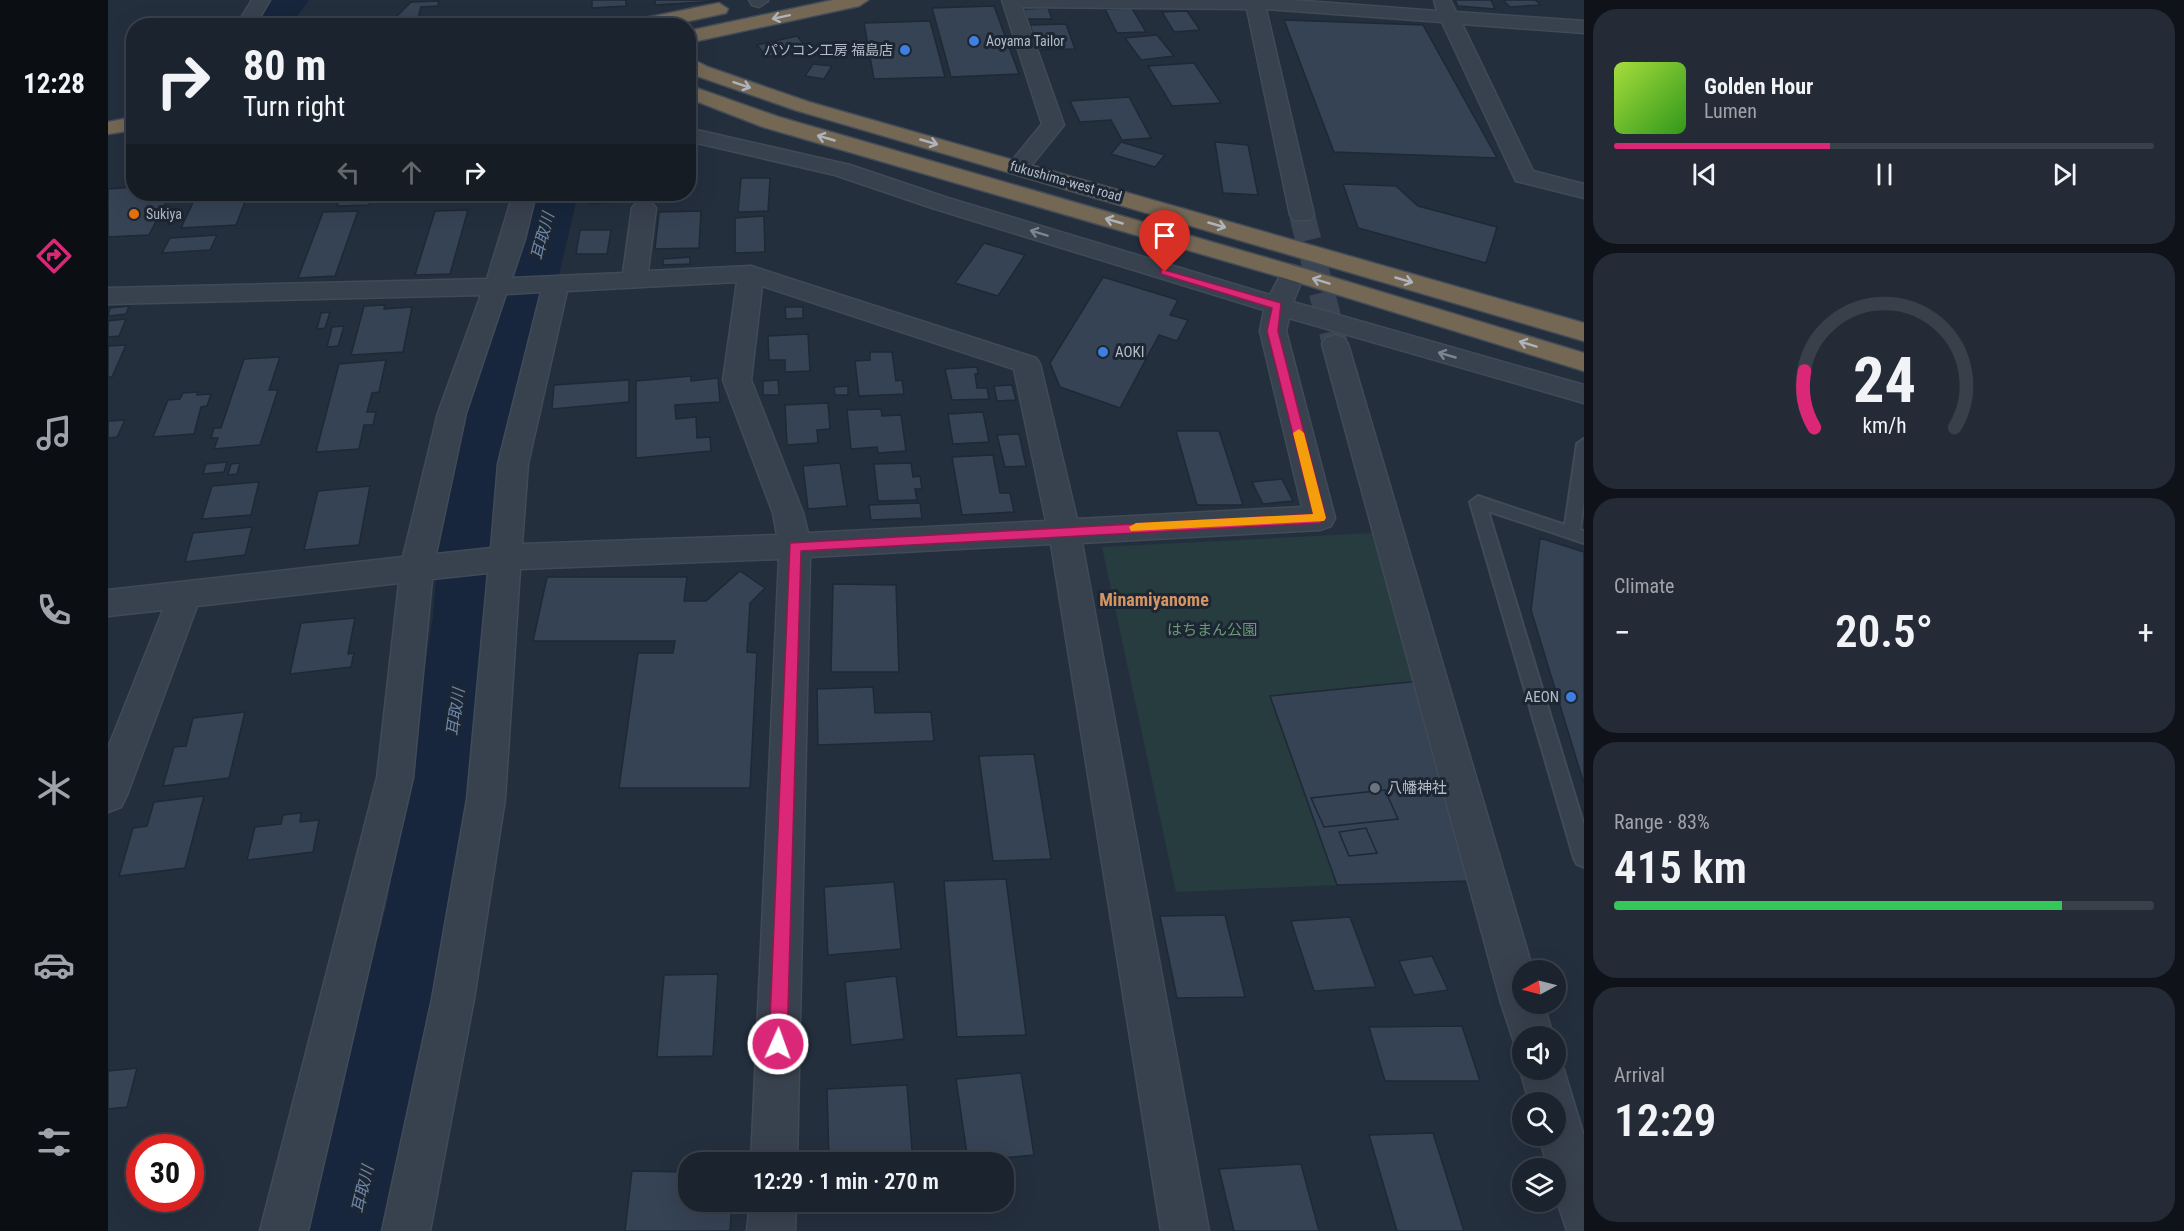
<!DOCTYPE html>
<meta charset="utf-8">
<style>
body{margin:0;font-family:"Roboto Condensed","Noto Sans JP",sans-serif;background:#242b36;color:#f1f3f6;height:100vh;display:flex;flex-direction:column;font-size:22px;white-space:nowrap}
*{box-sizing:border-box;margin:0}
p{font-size:20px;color:#a0a4aa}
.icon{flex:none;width:33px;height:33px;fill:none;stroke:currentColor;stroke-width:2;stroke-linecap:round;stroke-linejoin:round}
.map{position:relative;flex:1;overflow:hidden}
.details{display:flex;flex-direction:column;gap:9px;padding:9px;background:#0f1319;width:600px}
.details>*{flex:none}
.hud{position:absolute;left:18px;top:18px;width:570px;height:183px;border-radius:24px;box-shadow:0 6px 24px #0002,0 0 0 2px #39404a;background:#1b232e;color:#f1f3f6;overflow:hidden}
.needle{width:39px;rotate:263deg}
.controls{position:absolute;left:1404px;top:960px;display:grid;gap:12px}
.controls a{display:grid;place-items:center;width:54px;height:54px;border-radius:50%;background:#1b232e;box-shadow:0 6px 24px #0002,0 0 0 2px #39404a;font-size:30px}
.speed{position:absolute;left:18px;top:1134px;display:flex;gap:12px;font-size:30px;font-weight:700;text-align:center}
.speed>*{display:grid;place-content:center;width:78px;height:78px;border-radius:50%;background:#1b232e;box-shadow:0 6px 24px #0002,0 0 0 2px #39404a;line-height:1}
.speed .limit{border:9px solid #d22;background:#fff;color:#111}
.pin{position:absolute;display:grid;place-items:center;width:51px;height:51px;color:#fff;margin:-62px -26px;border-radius:50% 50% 50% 0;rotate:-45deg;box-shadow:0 0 6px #0007}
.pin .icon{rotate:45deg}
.me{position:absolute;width:66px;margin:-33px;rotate:2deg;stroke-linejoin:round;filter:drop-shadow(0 0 4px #0008)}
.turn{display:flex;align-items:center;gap:21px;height:126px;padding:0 18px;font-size:27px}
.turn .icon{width:78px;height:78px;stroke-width:2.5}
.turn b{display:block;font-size:42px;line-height:51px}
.lanes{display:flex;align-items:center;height:57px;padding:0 18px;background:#0003;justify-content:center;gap:30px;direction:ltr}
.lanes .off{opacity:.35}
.big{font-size:45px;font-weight:600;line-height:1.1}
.details .tile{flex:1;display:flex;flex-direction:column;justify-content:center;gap:9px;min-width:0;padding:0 21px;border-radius:24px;background:#242b36}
.details .dial{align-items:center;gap:0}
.dial svg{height:156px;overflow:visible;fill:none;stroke:#39404a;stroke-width:7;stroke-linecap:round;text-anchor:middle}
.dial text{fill:#f1f3f6;stroke:none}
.song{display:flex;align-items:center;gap:18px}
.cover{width:72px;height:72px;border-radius:9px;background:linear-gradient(135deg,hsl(80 70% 55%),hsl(110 70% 35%))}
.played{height:6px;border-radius:3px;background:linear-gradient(90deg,#db2777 40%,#39404a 40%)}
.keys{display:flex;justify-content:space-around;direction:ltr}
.heat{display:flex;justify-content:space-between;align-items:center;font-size:33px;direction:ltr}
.charge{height:9px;border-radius:4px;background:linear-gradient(90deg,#34c759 83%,#39404a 0)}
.trip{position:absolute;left:570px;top:1152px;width:336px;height:60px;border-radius:24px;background:#1b232e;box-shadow:0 6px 24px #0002,0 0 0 2px #39404a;font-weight:600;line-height:60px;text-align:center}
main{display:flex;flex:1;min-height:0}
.tab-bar{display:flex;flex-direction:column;width:108px;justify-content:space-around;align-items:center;background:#0b0e12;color:#a0a4aa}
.tab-bar .icon{width:42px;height:42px}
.tab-bar .on{color:#db2777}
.tab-bar b{font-size:27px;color:#f1f3f6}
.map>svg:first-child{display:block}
</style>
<main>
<nav class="tab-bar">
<b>12:28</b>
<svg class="icon on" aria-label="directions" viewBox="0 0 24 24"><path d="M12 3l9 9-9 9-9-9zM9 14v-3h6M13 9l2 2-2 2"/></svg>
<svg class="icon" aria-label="music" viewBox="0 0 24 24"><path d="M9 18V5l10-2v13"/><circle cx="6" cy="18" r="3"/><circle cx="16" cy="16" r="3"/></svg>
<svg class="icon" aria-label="phone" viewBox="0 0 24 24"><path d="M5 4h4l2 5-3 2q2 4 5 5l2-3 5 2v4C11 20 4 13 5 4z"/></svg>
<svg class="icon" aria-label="climate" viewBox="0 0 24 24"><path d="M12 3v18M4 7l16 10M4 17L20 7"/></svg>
<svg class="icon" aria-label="car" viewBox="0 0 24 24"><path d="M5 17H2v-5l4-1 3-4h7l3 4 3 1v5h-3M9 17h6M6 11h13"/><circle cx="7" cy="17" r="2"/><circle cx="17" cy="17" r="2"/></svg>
<svg class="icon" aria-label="filters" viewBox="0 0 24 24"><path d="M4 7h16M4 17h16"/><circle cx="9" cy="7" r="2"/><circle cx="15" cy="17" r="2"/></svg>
</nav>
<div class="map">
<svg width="1476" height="1231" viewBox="0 0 1476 1231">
<rect width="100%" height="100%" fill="#242f3e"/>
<!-- green -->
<path fill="#263c3f" d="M1266,533L1312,681L1162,696L1229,885L1068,892L994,547Z"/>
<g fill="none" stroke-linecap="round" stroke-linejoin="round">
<!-- river -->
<path fill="#17263c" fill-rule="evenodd" d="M160,0H201L182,26H141Z
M420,194H470L406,467L399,512L395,616L363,904L295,1231H193L279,904L325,616L333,512L342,467Z"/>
</g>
<!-- building -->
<path fill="#364354" stroke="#1f2835" stroke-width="1.5" d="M484,0H518V6L484,8Z
M547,0H612V1L547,5Z
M1347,0H1383L1387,9L1350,6Z
M1395,0H1427L1433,5L1402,7Z
M331,1L330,6L313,7L309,23L280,25L303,2Z
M886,6L911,74L843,77L824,8Z
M940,8L944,19H919L916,9Z
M1024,8L1038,32L1009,33L997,9Z
M1079,11L1092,30L1066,32L1054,12Z
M1176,20L1315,25L1389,158L1226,152Z
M822,21L837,77L766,79L756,23Z
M958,24L967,49L929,50L922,25Z
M1049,35L1066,56L1033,60L1017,38Z
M689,36L699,48L659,57L649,45Z
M1086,63L1113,103L1064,106L1040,66Z
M705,64L724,66L716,79L697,76Z
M1021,97L1043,138L1014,140L1003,120L972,122L962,101Z
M1013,142L1057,155L1047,167L1003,154Z
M1107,142L1140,145L1150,195L1115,193Z
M633,178H662L660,211L630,212Z
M1235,184L1288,186L1310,206L1389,227L1378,263L1250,228Z
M26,187V194H62L41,235L0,237V189Z
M89,194H140L128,225L73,228Z
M482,194H513L512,202L481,204Z
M263,198L261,205L229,206L231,200Z
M360,210L342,274L307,275L327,211Z
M250,211L227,276L190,278L215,212Z
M593,211L591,248L547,249L551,212Z
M656,216L657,252L627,253V218Z
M472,230H503L499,254H468Z
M109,235L102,250L54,253L62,238Z
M876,243L917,255L890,296L847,283Z
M582,257V264L555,265V259Z
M995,277L1070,300L1062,315L1080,320L1069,341L1051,335L1012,408L952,387L942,363Z
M277,305L276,309L304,307L295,352L243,355L256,306Z
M21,306L18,314L0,316L2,308Z
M677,307H695V318L678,319Z
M222,312L217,328L209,329L213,313Z
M18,319L11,336L0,337V321Z
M236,326L230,346L219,347L224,327Z
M700,334L702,371L677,372V360H661L660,336Z
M18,345L4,377H0V346Z
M762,352H784L788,381L794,380L796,394L751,396L747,361L762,360Z
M172,357L161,390H170L152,445L106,449L110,438H103L106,428H113L136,359Z
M278,360L271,392L264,393L259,412H268L265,425H256L251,449L208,452L231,364Z
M869,367L870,374H867L869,388H879L881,399L844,400L837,369Z
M583,376V381L610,378L612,402L567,405L568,419L588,417L589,438L602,437L603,451L528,458V381Z
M521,380V402L444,409L446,385Z
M670,380L671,395H655V381Z
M904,385L908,400L889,401L886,386Z
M740,386V395H727L726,387Z
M90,392L89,395L103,394L99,406L93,407L86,434L45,437L60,400L72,399L75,393Z
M720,403L722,429L709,430L710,443L679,445L677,405Z
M773,409L774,416L793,415L798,451L770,453L769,447L743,449L739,410Z
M875,412L881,442L845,444L840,414Z
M17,420L9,437L0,438V421Z
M1068,431H1111L1135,505H1089Z
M911,434L918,466L897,467L889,435Z
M885,455L892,493H902L906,512L854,515L844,457Z
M119,462L116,472L95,474L98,464Z
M132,463L129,474L120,475L123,464Z
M732,463L739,506L700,509L695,466Z
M803,463L805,477L812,476L814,489H807L809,500L770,501L766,464Z
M1174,479L1185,501L1155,504L1144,482Z
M151,482L143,515L94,519L104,486Z
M262,486L251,545L196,550L210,491Z
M812,503L814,518L763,520L761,505Z
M144,527L137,555L77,562L85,533Z
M1432,538L1476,552V784L1423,610Z
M632,571L657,588L642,603L639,652L649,653L642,788H511L530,653H565L567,641H425L439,577H579L576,601H598Z
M725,584L788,585L791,672H723Z
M247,618L240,654L246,653L243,667L182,674L193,623Z
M1312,681L1361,881L1229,885L1162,696Z
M765,687L767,713L823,712L826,741L710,745L709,689Z
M137,712L121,778L55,786L66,747L78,746L85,718Z
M926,754L943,859L885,861L871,756Z
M1277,790L1290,819L1216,827L1203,798Z
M96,796L77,868L11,876L25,828L39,826L46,802Z
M193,813L192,822L211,820L205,852L139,860L147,827L173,824L175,815Z
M1258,828L1269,853L1241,856L1231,832Z
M898,879L918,1035L849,1037L836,881Z
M786,882L793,949L720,955L716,887Z
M1117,915L1137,997L1069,998L1052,916Z
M1242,917L1268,987L1206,991L1183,921Z
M1324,956L1340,990L1306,995L1291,961Z
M610,974L605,1056L549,1057L556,975Z
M788,976L796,1039L743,1045L737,982Z
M1354,1026L1372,1081H1277L1261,1027Z
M29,1068L19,1107L0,1109V1071Z
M913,1073L926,1155L860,1161L848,1079Z
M799,1085L805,1162H721L719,1089Z
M1325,1133L1356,1231H1289L1261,1135Z
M1193,1164L1211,1231H1126L1111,1169Z
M524,1171L580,1172V1202H624L622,1231H517Z"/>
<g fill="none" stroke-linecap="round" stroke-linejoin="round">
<!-- street-tunnel -->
<path stroke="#3a4453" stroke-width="26" stroke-dasharray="26 14" stroke-linecap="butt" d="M1194,215L1227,344"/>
<defs>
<path id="lane" d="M1476,439V500L1472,530L1476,531V543L1380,511L1476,826V867L1469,864L1466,858L1362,502L1370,496L1457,525L1469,444Z"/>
<path id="street" d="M144,0H162L147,26H128Z
M641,0H660V1L651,7L644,5Z
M894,0H1184L1329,11L1326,0H1342L1348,12L1476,21V33L1354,24L1425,171L1476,184V198L1408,181L1334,22L1158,9L1206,215L1202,220H1186L1182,215L1139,9L914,7L956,125L918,172H902L899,167L934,124Z
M580,128L742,165L840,198L1162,295L1176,268L1185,265L1194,268L1197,273L1185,302L1476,385V403L1181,318L1178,331L1227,518L1223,526L1212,530L974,543L1101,1231H1053L943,544L702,557L689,1162H643L671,559L412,569L397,799L366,999L322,1231H274L324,999L359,799L380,573L324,579L305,778L200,1231H152L269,778L291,583L89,606L19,795L13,807L0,812V748L55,610L0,616V590L295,557L330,413L373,295L0,304V288L379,279L405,194H428L417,239L404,278L515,273L524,208L528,203H544L548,208L540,271L643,266L928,358L932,364L969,519L1194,507L1152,331L1156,310L824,208L727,175L580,141ZM629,282L615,380L665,513L669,535L414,544L420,464L459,291ZM654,286L906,369L938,521L700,533L695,513L643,380ZM433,292L390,464L383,548L328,554L358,413L398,294Z
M1227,335L1236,338L1240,344L1425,970H1414V1004H1436L1445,1036H1414V1053L1409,1051L1393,1003L1214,344L1218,338Z
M1448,1054L1456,1070L1476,1136V1231H1459L1448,1198V1168H1440L1431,1136H1448V1102H1421L1412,1070L1414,1064V1070H1448Z
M642,1202H688L687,1231H639Z"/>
<path id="highway" d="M725,0H760L751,6L580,43V31Z
M611,3L620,9L618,13L558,26H518L527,20Z
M580,57L600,67L701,102L1476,323V341L687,110L586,75L580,72Z
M580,85L671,117L1194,268L1476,353V371L1176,278L655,127L580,98Z
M26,117V130L0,134V122Z"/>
</defs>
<!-- lane casing -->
<use href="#lane" stroke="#414a57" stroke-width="4"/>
<!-- street casing -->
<use href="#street" stroke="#414a57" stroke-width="3"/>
<!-- highway casing -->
<use href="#highway" stroke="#434c59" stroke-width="3"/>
<!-- lane -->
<use href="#lane" fill="#38414e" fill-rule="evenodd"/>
<!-- street -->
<use href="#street" fill="#38414e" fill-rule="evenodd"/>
<!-- highway -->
<use href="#highway" fill="#746855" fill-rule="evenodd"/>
</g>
<!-- one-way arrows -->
<defs><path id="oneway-shaft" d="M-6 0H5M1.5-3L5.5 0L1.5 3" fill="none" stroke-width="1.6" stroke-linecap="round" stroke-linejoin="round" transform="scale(1.5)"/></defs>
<g stroke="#aeb4bd">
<use href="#oneway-shaft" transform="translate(673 17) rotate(168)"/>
<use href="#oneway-shaft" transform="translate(634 85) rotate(19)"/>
<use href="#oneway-shaft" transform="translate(718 138) rotate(-164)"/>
<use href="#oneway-shaft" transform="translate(821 142) rotate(16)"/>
<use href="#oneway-shaft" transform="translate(1006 221) rotate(-164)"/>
<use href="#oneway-shaft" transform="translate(1109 225) rotate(16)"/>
<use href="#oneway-shaft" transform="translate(1296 280) rotate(16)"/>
<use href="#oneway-shaft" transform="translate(1213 281) rotate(-163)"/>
<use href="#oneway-shaft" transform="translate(1420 344) rotate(-163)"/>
</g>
<g stroke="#7c8592">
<use href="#oneway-shaft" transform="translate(931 233) rotate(-163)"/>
<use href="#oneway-shaft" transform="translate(1339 355) rotate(-164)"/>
</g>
<!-- route -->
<path fill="#db2777" stroke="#8e194d" stroke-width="1.5" d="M1053,269L1173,303L1170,331L1218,518L1212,523L693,551L679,1044L676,1050L670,1053L664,1050L661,1044L682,543L1205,514L1159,331L1164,308L1053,274Z"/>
<!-- slow -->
<path fill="#f59e0b" d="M1191,429L1196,433L1218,518L1216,521L1023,531L1021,527L1028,523L1205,514L1185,433Z"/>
<!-- markers -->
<g fill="#3f7fe0" stroke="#1d2633" stroke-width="2">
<circle cx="866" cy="41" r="6"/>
<circle cx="797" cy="50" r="6"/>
<circle cx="995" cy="352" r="6"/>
<circle cx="1463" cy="697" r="6"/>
</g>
<circle fill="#e8710a" stroke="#1d2633" stroke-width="2" cx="26" cy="214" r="6"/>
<circle fill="#6b7280" stroke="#1d2633" stroke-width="2" cx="1267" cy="788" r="6"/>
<g text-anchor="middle" stroke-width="6" stroke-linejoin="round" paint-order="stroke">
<!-- far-poi labels -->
<g font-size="14" fill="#b4bcc9" stroke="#1d2633" text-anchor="start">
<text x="878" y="46">Aoyama Tailor</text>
<text x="785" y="55" text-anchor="end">パソコン工房 福島店</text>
<text x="38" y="219">Sukiya</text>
</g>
<!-- far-street labels -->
<g font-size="14" fill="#b4bcc9" stroke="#1d2633">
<text transform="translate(958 181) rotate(16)" y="5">fukushima-west road</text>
</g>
<!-- poi labels -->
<g font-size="15" fill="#b4bcc9" stroke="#1d2633" text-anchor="start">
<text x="1007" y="357">AOKI</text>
<text x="1451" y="702" text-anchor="end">AEON</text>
<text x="1279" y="793">八幡神社</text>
</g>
<!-- park labels -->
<g font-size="15" fill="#6b9a76" stroke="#1d2633">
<text x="1104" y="635">はちまん公園</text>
</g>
<!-- water labels -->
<g font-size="16" font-style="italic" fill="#6d86a8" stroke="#1d2633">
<text transform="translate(434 236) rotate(-75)" y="6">耳取川</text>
<text transform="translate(347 712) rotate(-82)" y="6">耳取川</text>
<text transform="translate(254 1189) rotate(-77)" y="6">耳取川</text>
</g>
<!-- quarter labels -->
<g font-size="18" font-weight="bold" fill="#d59563" stroke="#1d2633">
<text x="1046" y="606">Minamiyanome</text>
</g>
</g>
</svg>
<div class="controls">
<a><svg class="needle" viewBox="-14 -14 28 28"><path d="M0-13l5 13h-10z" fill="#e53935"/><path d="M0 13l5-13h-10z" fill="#a0a4aa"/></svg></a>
<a><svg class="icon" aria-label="sound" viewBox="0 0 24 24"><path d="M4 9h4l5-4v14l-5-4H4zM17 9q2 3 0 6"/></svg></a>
<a><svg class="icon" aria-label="search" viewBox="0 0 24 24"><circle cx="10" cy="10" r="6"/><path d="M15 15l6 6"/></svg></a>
<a><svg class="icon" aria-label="layers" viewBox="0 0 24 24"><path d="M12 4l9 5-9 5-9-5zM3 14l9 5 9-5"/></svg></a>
</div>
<div class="speed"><div class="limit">30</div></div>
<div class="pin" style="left:1057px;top:272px;background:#d93025"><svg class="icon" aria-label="arrive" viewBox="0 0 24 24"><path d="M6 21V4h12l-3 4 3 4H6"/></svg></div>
<svg class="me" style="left:670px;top:1044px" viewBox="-20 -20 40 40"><circle r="17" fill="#db2777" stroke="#fff" stroke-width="3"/><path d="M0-11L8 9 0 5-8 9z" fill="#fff"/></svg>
<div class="trip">12:29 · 1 min · 270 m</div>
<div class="hud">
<div class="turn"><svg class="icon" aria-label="right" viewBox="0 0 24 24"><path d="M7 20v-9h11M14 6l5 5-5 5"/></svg><div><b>80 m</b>Turn right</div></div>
<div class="lanes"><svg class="icon off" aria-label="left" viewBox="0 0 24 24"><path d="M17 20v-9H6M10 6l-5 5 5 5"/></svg><svg class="icon off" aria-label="ahead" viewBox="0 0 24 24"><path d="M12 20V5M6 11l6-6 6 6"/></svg><svg class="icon" aria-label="right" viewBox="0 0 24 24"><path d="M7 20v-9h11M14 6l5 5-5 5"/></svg></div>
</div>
</div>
<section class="details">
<div class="tile">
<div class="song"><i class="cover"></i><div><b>Golden Hour</b><p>Lumen</p></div></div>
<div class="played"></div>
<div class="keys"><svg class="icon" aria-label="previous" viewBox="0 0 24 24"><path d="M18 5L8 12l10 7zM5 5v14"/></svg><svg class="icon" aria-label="pause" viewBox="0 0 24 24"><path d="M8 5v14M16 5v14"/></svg><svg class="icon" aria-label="next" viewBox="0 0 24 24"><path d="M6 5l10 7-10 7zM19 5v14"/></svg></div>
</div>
<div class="tile dial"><svg viewBox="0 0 100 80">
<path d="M14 69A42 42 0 1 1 86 69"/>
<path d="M14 69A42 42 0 0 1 9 40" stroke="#db2777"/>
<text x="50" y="56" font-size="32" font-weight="700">24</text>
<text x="50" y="72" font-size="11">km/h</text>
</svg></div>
<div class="tile"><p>Climate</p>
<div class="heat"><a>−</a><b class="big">20.5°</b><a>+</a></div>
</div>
<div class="tile"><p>Range · 83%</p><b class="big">415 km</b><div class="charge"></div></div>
<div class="tile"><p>Arrival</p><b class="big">12:29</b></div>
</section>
</main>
